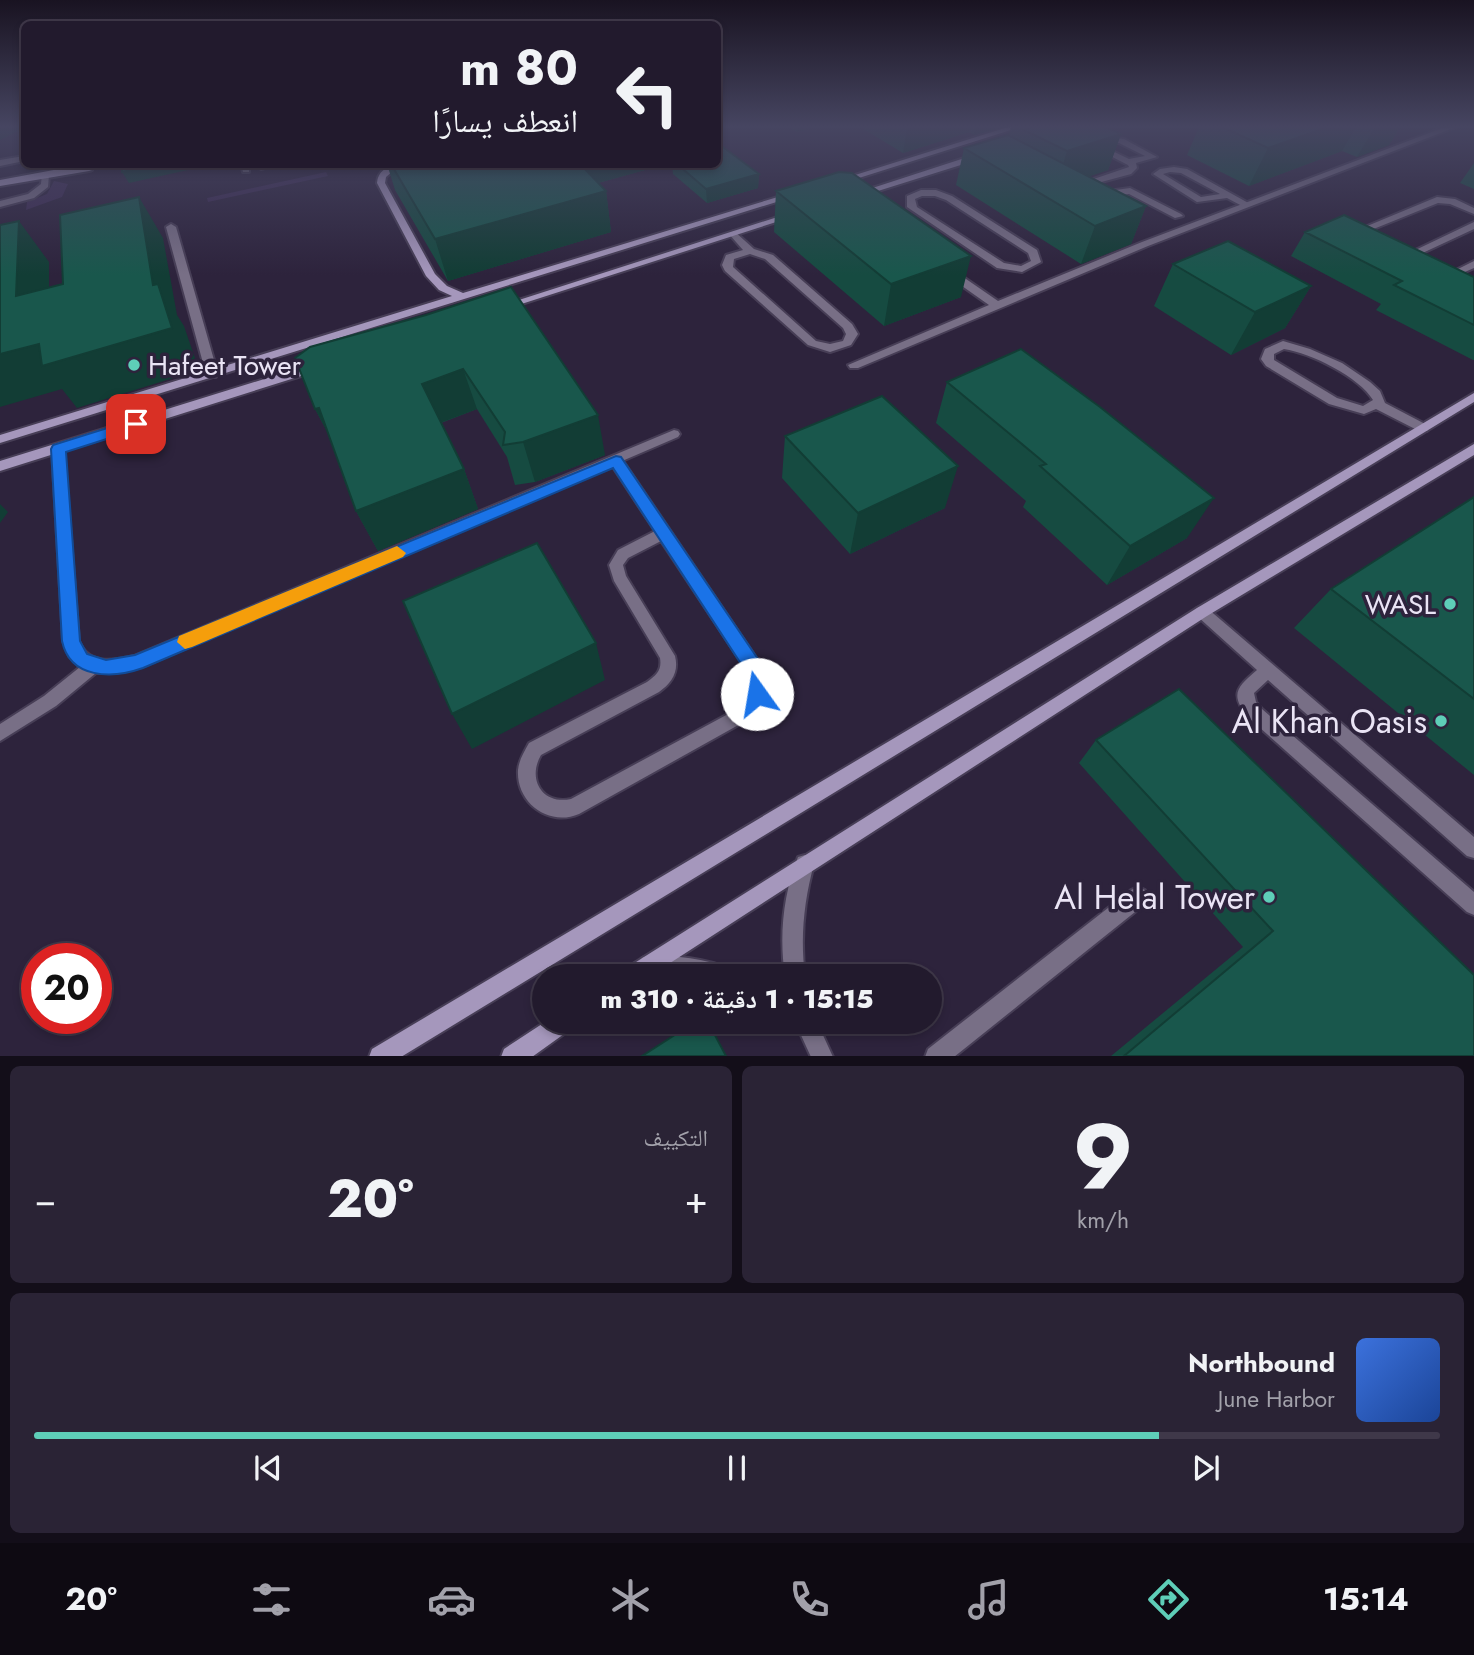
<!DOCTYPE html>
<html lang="ar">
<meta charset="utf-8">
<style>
body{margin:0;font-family:Jost,"Noto Naskh Arabic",sans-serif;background:#2a2335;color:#f1f3f6;direction:rtl;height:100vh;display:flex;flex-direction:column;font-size:26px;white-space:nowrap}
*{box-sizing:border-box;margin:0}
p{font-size:23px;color:#a2a1aa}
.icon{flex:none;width:38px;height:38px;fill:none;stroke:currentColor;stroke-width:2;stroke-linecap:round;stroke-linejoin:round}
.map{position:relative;height:1056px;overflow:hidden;direction:ltr}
.panel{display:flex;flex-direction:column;gap:10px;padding:10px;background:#130e19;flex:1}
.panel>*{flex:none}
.top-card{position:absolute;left:21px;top:21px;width:700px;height:147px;border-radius:10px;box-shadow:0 4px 10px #0003,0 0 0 2px #3f3849;direction:rtl;background:#221a2d;color:#f1f3f6;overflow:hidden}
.speed{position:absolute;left:21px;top:943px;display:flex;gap:14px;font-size:35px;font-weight:700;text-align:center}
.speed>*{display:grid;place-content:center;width:91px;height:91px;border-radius:50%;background:#221a2d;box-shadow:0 4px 10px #0003,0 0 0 2px #3f3849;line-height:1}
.speed .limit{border:10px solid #d22;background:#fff;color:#111}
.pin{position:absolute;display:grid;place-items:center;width:60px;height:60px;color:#fff;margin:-30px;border-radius:14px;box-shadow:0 4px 10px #0006}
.me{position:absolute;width:77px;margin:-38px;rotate:347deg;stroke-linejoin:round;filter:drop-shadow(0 0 5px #0008)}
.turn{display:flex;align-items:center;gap:24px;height:147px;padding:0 28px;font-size:32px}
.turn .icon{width:91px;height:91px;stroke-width:2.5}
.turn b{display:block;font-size:49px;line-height:60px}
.big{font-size:52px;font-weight:800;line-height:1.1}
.panel .card{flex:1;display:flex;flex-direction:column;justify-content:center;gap:10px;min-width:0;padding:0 24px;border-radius:10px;background:#2a2335}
.panel .dial{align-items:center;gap:0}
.dial b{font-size:91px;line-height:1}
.song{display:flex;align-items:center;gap:21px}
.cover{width:84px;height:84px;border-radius:10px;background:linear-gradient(135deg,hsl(220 70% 55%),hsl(220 70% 35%))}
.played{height:7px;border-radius:4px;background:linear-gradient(90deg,#5eceb8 80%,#3f3849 80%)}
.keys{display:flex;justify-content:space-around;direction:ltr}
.heat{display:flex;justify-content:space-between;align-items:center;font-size:38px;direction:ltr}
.panel .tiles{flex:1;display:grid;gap:10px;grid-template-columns:1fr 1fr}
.card:last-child{grid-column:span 2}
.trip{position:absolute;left:532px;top:964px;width:410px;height:70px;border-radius:35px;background:#221a2d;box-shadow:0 4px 10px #0003,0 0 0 2px #3f3849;font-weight:800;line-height:70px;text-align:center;direction:rtl}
.menu{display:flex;height:112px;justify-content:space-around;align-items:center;background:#0e0a12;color:#a2a1aa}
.menu .icon{width:49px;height:49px}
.menu .selected{color:#5eceb8}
.menu b{font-size:32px;color:#f1f3f6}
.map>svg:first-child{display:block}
</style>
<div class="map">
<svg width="1474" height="1057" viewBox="0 0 1474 1057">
<rect width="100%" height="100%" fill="#2d233c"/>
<!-- green -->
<path fill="#3d2d53" d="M326,172L328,176L208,202L207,198Z
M54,181L68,184L62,197L26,210L27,202L47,194Z"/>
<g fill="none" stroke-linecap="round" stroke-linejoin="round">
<defs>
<path id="lane" d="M1109,137L1124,139L1157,157L1136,163L1137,168L1131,174L1079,188V184L1129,167L1128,165L1089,145ZM1110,142L1119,143L1145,156L1129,159L1100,145Z
M24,156V161L0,166V160Z
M241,164H249V172H243Z
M260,164H268V167L261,169Z
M1174,167L1187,169L1252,205L1244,207L1227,198L1197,202L1153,174L1160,169ZM1170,172L1181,173L1220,194L1201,197L1163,174Z
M42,173L49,175L48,187L34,198L0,207V201L28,194L41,184Z
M1130,188L1181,214L1183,216L1175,218L1129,194L1101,198L1096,195L1101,192Z
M921,190H936L952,196L1037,250L1041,262L1022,272L997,268L907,207V196ZM922,196H935L946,200L1028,253L1031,261L1021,266L1004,263L917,207L915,199Z
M1437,197L1455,199L1474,208V214L1450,204L1438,203L1371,230L1376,237L1374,239H1368L1360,229Z
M1474,222V229L1414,257L1405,255Z
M171,224L176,227L218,374L216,377H208L206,374L166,227Z
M734,231L754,249L773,255L852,324L858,334L851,345L830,352L808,345L725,271L722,265L726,255L743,250L729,234ZM750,254L765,259L843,328L846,334L843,341L830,344L816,341L733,267L734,259Z
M1474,261V268L1451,278L1446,275Z
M1283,341L1310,349L1342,363L1370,382L1380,391L1385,403L1427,425L1429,428L1427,431H1419L1376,409L1364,414L1329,404L1266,366L1261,359L1265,349ZM1284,349C1311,353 1359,377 1373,400L1363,406L1337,398L1274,360V354Z
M616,456L621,458L757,659C770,686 766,704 742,723L579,814C549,827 516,803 518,770C519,760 524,752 529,743L647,682C657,675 662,670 660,658L614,581L609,565L618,550L655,531L609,461ZM661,541L745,668C753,688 746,700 730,713L571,799C542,805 527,779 541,755L659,692C672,683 679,672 675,656L626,576L623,565L628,558Z
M1202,606L1207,608L1474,837V858L1467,856L1268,680L1254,693L1256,702L1262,709L1474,892V915L1467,912L1250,719C1229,695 1236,688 1257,670L1197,616L1194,612L1197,608Z
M1138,887L1145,890L1148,897L1145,904L954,1057H925L928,1049L1131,890Z"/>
<path id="street" d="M1445,127H1456L1148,246L858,368H850L848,365L989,305L945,274V270H953L998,301L1142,242Z
M674,430L678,431L680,434L678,437L142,667L116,673H96L56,706L0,741V724L44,696L80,667L69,656L63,641L52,449L53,446H63L64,449L79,641C88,665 113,661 134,656Z
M805,855L812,857L814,864C804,901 800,937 805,976H785C779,937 783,894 798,857Z
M649,955C676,956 705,958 730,969L733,976L649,975L642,972L639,965L642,958Z
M795,1022H817L833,1057H811Z"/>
<path id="secondary" d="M1008,127H1020L843,183L836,181Z
M980,153L984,156L983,158L862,196L854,194Z
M86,164H94L92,170L89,171L0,186V180Z
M398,164H414L393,171L386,177L385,183L435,274L447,286L463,293L791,193L799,195L0,443V435L452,296L439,290L426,276L377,183C378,171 386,167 398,164Z
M790,213L798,215L509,308H501L500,306Z
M316,363L322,367L320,370L0,471V461Z
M1474,393V402L401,1057H369L372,1049Z
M1474,444V455L1207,616L650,976H622L625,969L1197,608Z
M545,1022H575L571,1029L532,1057H501L504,1049Z"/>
</defs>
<!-- lane casing -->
<use href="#lane" stroke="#473e56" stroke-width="4"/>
<!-- street casing -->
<use href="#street" stroke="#473e56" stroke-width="4"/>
<!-- secondary casing -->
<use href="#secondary" stroke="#473e56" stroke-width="4"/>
<!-- lane -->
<use href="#lane" fill="#786f86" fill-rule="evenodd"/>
<!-- street -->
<use href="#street" fill="#786f86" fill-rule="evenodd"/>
<!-- secondary -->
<use href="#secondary" fill="#a597bc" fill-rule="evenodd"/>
</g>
<!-- wall -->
<path fill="#164b41" d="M788,127H816L797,132Z
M860,127H1005L974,135L969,132L903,153Z
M1011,127H1106L1121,134L1108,170L1089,176L1146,206L1131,244L1081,264L956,185L964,148L1009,135Z
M1199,127H1400L1389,145L1357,157L1342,151L1249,186L1187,155Z
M1474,163V189L1460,183Z
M387,164H645V170L598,183L606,191L611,232L448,281L395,190Z
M672,164H718L759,174L758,188L707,203L673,174Z
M776,191L961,297L884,326L774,232Z
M1305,232L1474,277V360H1473L1376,310L1381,304L1291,256Z
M1173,264L1311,286L1285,328L1231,355L1154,306Z
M426,315L605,455L535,482L515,485L507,457L477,409L441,423L464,469L478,509L378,551L356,511L329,435L315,409Z
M947,382L1187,538L1107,585L1023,507L1026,501L936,423Z
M785,436L945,508L850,554L782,478Z
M1474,497V775L1294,628L1331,589Z
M1096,740L1474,1056H1111L1243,947L1079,763Z"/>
<!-- shaded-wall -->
<path fill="#123d35" d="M0,127H24V128L0,140Z
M797,127H816L797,132Z
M907,127H970L969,132L903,153Z
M975,127H1005L974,135Z
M1328,127H1356L1342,151L1249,186L1268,148Z
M1375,127H1400L1389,145L1357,157Z
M1121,134L1108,170L1056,188L1067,151Z
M156,164H215L129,183L122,172Z
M568,164H645V170L572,190Z
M759,174L758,188L707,203L706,189Z
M606,191L611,232L448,281L435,239Z
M139,197L163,238L177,315L184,326L199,370L77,408L62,389L0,407V354L153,285Z
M1146,206L1131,244L1081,264L1095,226Z
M19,221L49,262V338L16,296Z
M971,256L961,297L884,326L891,284Z
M1311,286L1285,328L1231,355L1255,312Z
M463,369L477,409L437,424L422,384Z
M319,408L337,450L315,409Z
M598,415L605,455L535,482L523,442Z
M958,466L945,508L850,554L858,513Z
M464,469L478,509L378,551L356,511Z
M1214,498L1187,538L1107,585L1130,546Z
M0,504L8,512L0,523Z
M596,643L605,680L472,749L452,714Z"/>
<!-- building -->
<path fill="#19574c" stroke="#123d35" stroke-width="2" d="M1032,127H1106L1121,134L1067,151L1024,130Z
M1222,127H1328L1268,148Z
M1008,135L1146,206L1095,226L964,148Z
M723,147L759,174L706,189L677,164H718V149Z
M122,164H156L122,172Z
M391,164H580L606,191L435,239Z
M839,172L852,173L971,256L891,284L776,191Z
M139,197L153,285L158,284L172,328L42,366L39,344L0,354V225L19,221L16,296L63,284L60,215Z
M1344,215L1474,277V325L1394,285L1402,281L1305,232Z
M1228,241L1311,286L1255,312L1173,264Z
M511,287L598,415L523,442L503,445L505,432L463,369L422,384L464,469L356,511L319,408L315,409L295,358L310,347L426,315Z
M1021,349L1100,407L1214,498L1130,546L1040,466L1046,464L947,382Z
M882,396L958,466L858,513L785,436Z
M1474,497V699L1331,589Z
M537,543L596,643L452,714L403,601Z
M1179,689L1474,975V1056H1124L1273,931L1096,740Z
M695,1022H708L726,1056H642Z"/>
<!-- sky -->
<linearGradient id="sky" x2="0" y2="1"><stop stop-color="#191321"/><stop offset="0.46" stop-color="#464561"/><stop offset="1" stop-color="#464561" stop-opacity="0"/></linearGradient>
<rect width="1474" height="275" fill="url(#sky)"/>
<!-- route -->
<path fill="#1a73e8" stroke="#114b97" stroke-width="2" d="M136,419L143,424L141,428L66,452L80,641L87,654L106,660L135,655L616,456L621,457L758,659C764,672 770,685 763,700L757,702L750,700L743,667L613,468L143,668C112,679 70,679 62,641L51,449L53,445Z"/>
<!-- slow -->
<path fill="#f59e0b" d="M397,546L406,553L403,557L192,647L185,649L177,642L179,636Z"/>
<!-- markers -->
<g fill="#5eceb8" stroke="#2d233c" stroke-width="2.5">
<circle cx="134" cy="365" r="7"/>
<circle cx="1450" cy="604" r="7"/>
<circle cx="1441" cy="721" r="7"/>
<circle cx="1269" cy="897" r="7"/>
</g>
<g text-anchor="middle" stroke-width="7" stroke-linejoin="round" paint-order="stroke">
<!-- poi labels -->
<g font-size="28" fill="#eae4f5" stroke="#2d233c" text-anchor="start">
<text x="148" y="375">Hafeet Tower</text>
<text x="1436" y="614" text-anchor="end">WASL</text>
</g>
<!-- near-poi labels -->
<g font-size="33" fill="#eae4f5" stroke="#2d233c" text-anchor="end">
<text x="1427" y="733">Al Khan Oasis</text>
<text x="1255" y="909">Al Helal Tower</text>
</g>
</g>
</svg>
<div class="speed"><div class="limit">20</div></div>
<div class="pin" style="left:136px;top:424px;background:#d93025"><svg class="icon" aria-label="arrive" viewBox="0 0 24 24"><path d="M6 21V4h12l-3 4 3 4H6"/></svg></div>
<svg class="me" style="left:757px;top:694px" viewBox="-20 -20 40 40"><circle r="19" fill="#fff"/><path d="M0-13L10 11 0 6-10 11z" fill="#1a73e8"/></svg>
<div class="trip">15:15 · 1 دقيقة · 310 m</div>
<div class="top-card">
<div class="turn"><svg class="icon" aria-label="left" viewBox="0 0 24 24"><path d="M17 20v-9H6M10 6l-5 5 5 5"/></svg><div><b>80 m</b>انعطف يسارًا</div></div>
</div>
</div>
<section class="panel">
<div class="tiles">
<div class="card dial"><b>9</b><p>km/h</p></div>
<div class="card"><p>التكييف</p>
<div class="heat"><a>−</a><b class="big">20°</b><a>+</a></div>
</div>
<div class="card">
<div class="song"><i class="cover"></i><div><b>Northbound</b><p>June Harbor</p></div></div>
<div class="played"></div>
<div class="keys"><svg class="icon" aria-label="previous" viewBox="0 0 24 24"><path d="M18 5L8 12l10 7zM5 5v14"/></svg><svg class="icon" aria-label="pause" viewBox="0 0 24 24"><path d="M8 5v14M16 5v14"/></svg><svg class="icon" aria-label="next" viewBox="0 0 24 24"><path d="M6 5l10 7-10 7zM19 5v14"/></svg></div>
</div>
</div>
</section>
<nav class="menu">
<b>15:14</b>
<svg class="icon selected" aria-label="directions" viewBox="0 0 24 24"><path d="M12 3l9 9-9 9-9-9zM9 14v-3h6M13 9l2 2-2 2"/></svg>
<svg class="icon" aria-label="music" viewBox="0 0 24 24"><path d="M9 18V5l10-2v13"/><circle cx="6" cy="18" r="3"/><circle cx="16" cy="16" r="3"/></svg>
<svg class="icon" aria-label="phone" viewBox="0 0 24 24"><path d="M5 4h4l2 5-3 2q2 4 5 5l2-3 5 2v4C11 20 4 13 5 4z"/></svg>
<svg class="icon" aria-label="climate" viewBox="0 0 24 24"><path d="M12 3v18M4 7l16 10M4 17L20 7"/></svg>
<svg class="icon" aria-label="car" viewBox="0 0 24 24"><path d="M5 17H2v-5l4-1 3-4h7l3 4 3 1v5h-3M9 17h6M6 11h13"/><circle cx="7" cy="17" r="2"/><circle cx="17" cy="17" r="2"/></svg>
<svg class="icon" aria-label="filters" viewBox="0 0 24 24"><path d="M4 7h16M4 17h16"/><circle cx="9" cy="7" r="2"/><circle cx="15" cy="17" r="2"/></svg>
<b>20°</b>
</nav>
